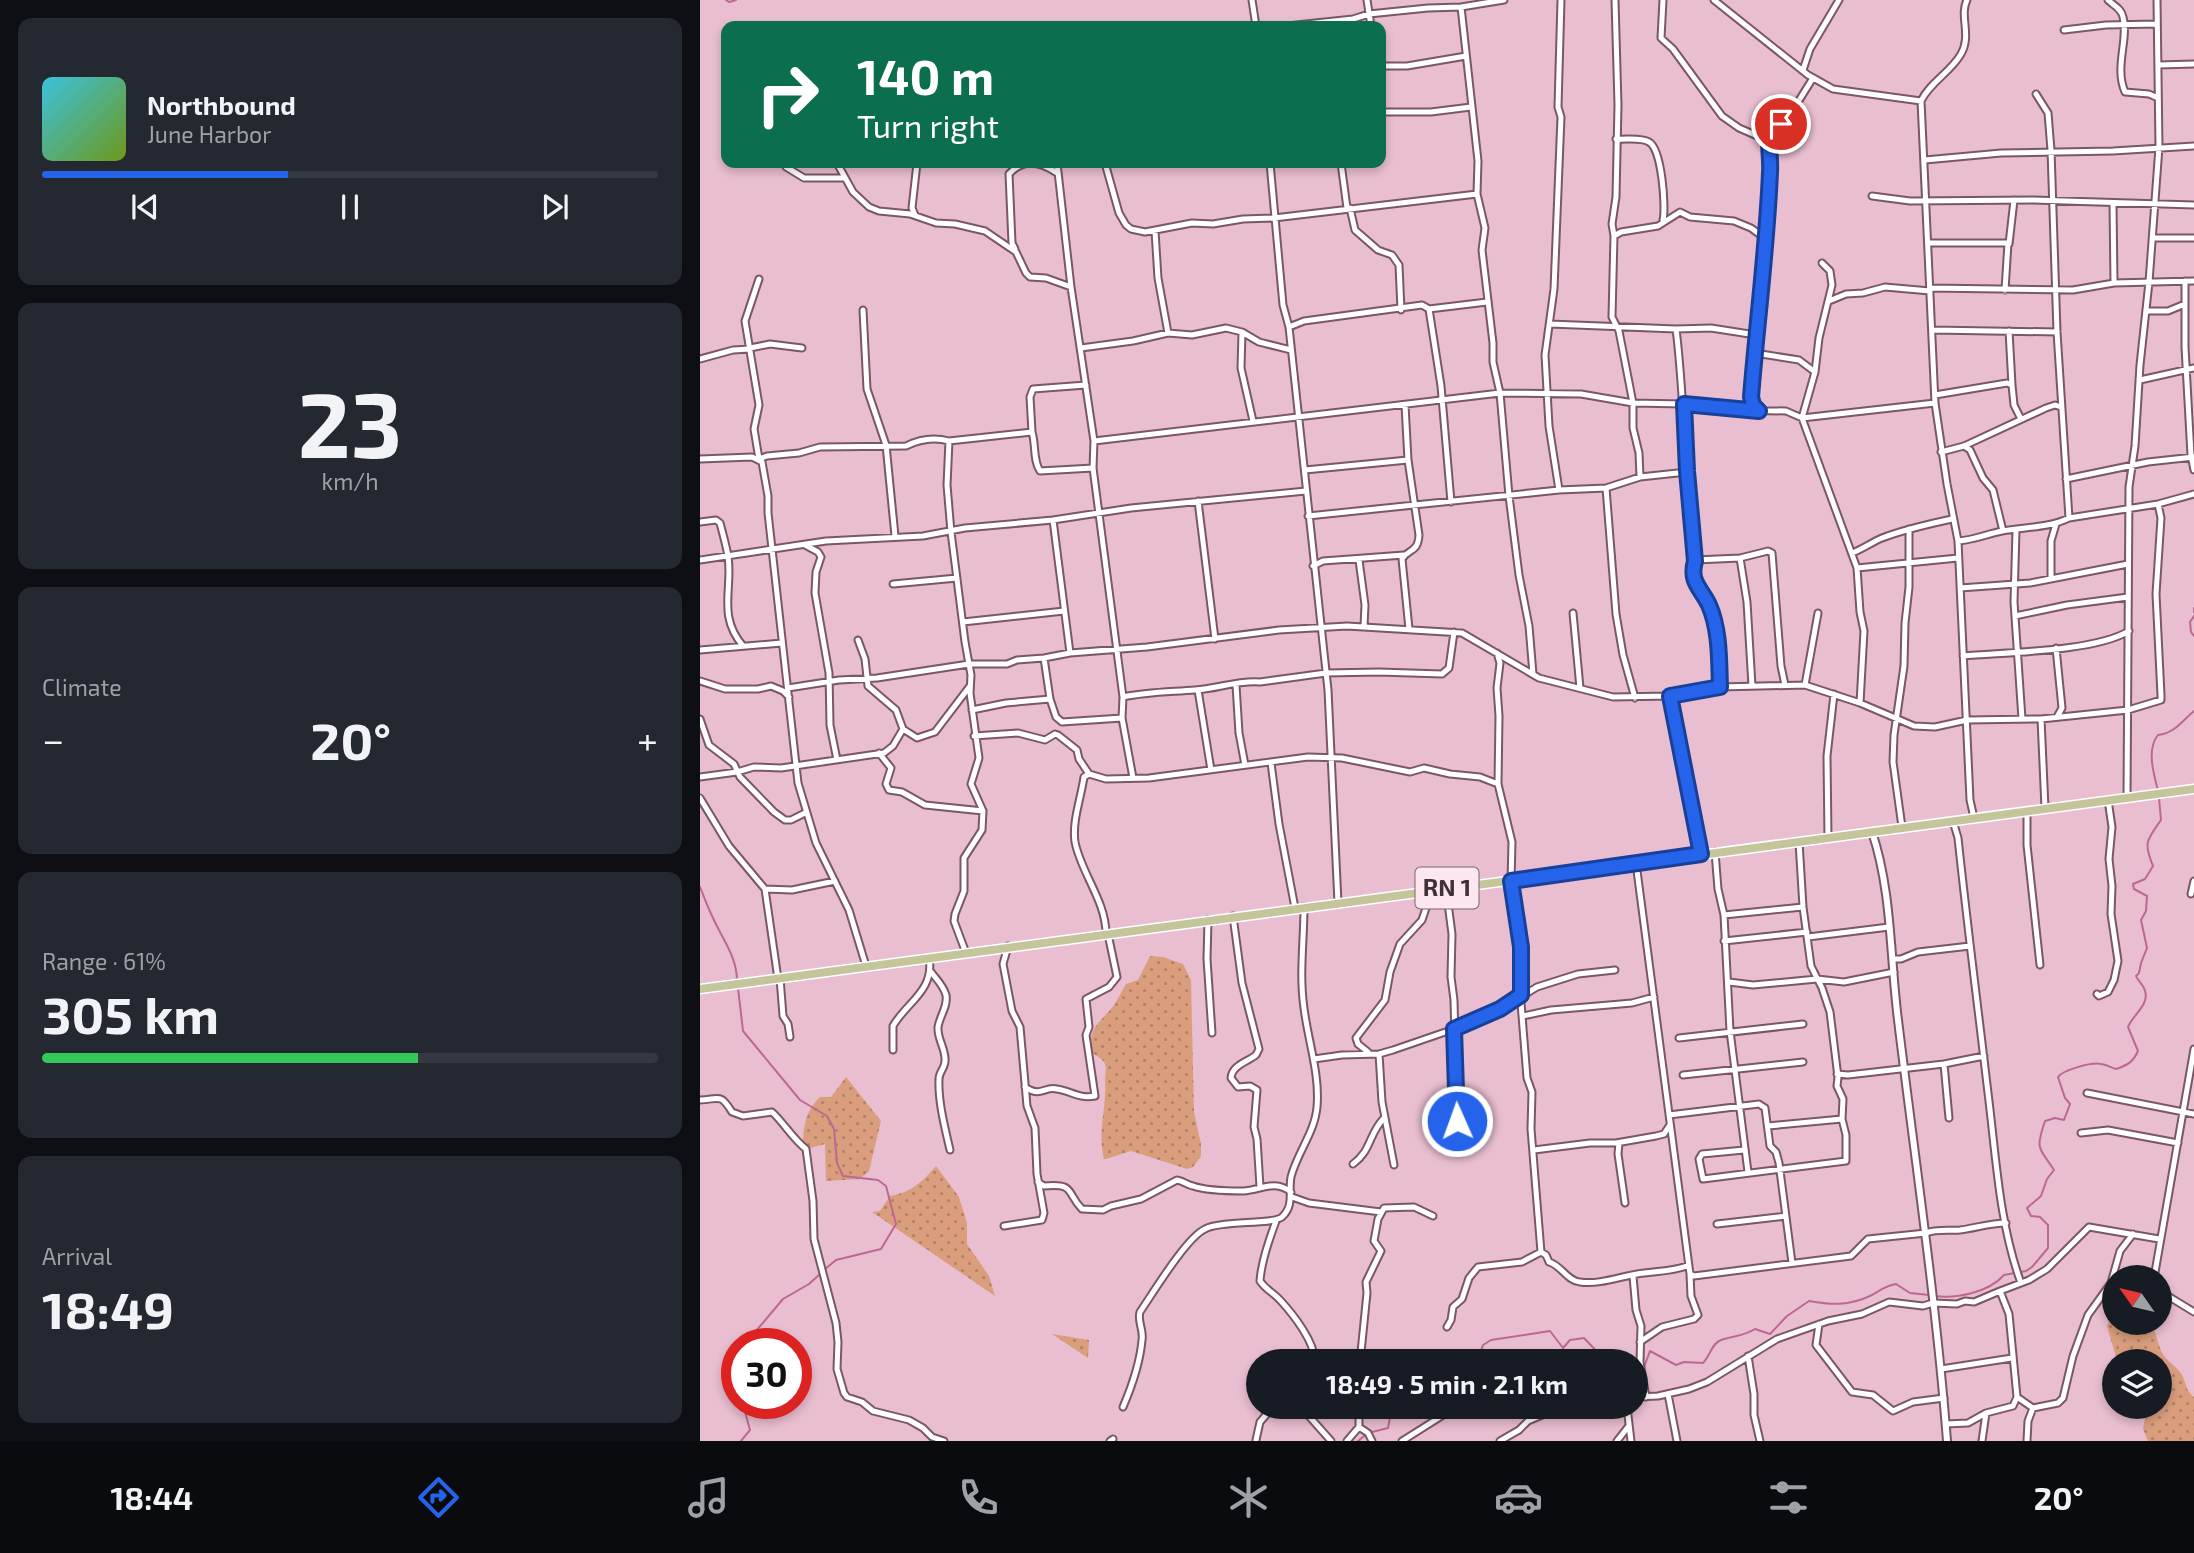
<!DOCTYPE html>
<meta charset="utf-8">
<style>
body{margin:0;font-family:"Exo 2",sans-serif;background:#242831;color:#f1f3f6;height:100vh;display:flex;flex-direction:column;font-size:26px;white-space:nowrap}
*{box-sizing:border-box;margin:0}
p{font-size:23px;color:#9ea1a6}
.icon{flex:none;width:38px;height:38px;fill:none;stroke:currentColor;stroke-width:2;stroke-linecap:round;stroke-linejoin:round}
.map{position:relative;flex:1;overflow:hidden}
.details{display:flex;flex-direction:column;gap:18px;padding:18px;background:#0d0f14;width:700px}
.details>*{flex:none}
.guide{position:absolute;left:21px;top:21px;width:665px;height:147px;border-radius:14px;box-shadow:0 4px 10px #0003;background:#0b6e4f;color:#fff;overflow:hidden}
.needle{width:46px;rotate:304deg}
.controls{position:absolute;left:1402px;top:1265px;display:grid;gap:14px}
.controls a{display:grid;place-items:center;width:70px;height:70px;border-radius:50%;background:#171b24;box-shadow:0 4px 10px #0003;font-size:35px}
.speed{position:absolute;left:21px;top:1328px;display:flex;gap:14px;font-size:35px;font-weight:700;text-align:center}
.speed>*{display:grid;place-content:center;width:91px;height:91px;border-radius:50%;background:#171b24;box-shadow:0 4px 10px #0003;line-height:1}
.speed .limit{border:10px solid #d22;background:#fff;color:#111}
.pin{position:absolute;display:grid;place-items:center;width:60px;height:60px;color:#fff;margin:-30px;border:4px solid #fff;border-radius:50%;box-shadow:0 2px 7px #0007}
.me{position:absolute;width:77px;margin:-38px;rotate:358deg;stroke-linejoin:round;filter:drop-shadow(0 0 5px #0008)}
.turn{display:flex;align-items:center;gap:24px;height:147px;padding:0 21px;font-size:32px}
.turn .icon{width:91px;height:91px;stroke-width:2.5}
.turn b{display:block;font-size:49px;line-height:60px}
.big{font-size:52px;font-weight:700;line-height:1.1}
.details .card{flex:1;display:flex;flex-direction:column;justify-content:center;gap:10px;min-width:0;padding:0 24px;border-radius:14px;background:#242831}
.details .dial{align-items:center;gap:0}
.dial b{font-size:91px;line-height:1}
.song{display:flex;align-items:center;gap:21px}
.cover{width:84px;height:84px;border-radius:10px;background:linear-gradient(135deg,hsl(190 70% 55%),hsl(80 70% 35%))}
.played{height:7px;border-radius:4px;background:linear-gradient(90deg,#2563eb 40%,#363941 40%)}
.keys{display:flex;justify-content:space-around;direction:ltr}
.heat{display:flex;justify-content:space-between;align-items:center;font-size:38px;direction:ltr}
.charge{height:10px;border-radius:5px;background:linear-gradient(90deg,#34c759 61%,#363941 0)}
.trip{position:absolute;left:546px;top:1349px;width:402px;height:70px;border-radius:35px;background:#171b24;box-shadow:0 4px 10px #0003;font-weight:700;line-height:70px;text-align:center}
.dock{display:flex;height:112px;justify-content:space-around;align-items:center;background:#090b0e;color:#9ea1a6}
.dock .icon{width:49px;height:49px}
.dock .current{color:#2563eb}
.dock b{font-size:32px;color:#f1f3f6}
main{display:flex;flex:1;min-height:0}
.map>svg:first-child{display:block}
</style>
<main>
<section class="details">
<div class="card">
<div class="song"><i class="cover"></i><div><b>Northbound</b><p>June Harbor</p></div></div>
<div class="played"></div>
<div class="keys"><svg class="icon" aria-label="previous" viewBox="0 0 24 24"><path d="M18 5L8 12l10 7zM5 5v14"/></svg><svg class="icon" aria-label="pause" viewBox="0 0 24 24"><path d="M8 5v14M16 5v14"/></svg><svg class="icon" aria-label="next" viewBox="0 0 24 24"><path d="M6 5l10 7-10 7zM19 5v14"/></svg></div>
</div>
<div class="card dial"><b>23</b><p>km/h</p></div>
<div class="card"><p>Climate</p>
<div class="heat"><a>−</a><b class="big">20°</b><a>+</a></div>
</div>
<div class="card"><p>Range · 61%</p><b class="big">305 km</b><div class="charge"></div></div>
<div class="card"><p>Arrival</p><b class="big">18:49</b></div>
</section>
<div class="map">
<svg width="1494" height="1441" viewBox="0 0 1494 1441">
<defs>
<pattern id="grass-dots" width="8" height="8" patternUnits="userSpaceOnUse" patternTransform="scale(1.75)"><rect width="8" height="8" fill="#da9e7d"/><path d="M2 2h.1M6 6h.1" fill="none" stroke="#b28167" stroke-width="1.8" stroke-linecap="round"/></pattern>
</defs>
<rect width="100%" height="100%" fill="#e9bed1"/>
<!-- grass -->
<path fill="url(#grass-dots)" d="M450,956L463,957L483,964L491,980L494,1112L501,1144V1156L493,1167L487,1169L431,1151L406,1159H404C397,1132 407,1107 405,1081C405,1075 407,1069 405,1064C403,1059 397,1056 392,1053C388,1029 397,1025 411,1009C417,1002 421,992 426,984L438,980Z
M146,1077L181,1121L169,1171L160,1179L126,1181L125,1144L103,1150C103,1130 104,1112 120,1097H131Z
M236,1166L259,1197L267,1223V1244L289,1276L295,1296L172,1212L180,1211L190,1196C212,1192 222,1182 236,1166Z
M1412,1315H1414V1323H1451C1457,1333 1457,1345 1464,1356C1469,1363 1480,1369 1483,1377C1487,1386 1486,1391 1494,1397V1441H1448L1443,1429L1447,1407H1460V1362L1417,1361L1407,1326Z
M352,1334L389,1340L388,1358Z"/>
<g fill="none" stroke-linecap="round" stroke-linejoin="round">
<!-- stream -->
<path stroke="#bd6893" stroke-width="2" d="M26,0L29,2L36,0
M1494,608V612
M1494,616L1490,622L1491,632L1494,636
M1458,791C1454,774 1446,750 1458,735C1475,733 1482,721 1494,711
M0,887C4,897 8,908 13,918C23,940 37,957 37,981
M38,988L43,1031L100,1100L127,1116L134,1129L137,1163L143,1176L178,1180L186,1186L196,1224L181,1249L136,1260L124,1270
M1235,1296C1257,1299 1289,1292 1304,1275L1326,1271L1332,1267L1348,1248V1225L1340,1217L1331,1216L1327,1208L1341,1196L1347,1179L1354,1170C1339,1147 1335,1150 1345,1121L1355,1118L1364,1120L1370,1104L1365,1098L1358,1077C1363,1070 1391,1062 1401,1064C1406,1064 1411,1068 1416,1069C1428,1065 1433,1062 1438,1051L1428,1027C1432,1016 1450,1004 1445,991C1444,985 1438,981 1436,976L1439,973L1441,963L1447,948L1441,920L1446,911L1447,896L1434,889L1433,884L1445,879L1453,866C1443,842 1447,840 1461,820L1459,798
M45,1344L83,1299L109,1284L120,1274
M37,1356C28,1370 26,1379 37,1391
M768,1362L770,1355L779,1357L783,1345L791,1340L850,1331L863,1348L870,1340L884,1338L903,1358L923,1362
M943,1370L950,1351L976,1365L984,1362L1003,1363C1010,1356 1012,1343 1021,1340C1033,1336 1044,1336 1055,1329L1070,1334L1087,1316L1109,1301C1132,1305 1148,1306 1170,1296C1180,1291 1184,1286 1196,1284L1210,1293L1229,1295
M41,1441L50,1430L43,1404
M658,1441L668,1433L688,1428L692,1407"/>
<defs>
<path id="minor" d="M552,0L556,26
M667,0L671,26
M915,0L918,105L916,197L912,224L914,236L912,317L919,331L933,403V428L939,453L940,477
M963,0L961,38L973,49L1022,116L1039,128L1069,141
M1014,0L1108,75L1133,89L1221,101
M1267,0C1259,16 1272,35 1261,54C1251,72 1230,82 1221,101L1235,403L1247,484L1258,541L1270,800L1274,818
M1408,0C1413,5 1422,9 1423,17C1429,39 1414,67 1425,92L1449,94L1458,98
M761,7L778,161L777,194L785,228L782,250L793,343V362L800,393L809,496L819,575L829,626L833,674
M587,26L653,19L669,14L728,8L761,7L804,0
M1364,30L1406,25L1457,24
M1458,65L1494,64
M681,66H707L766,56
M1103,70L1110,49L1139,0
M1336,94L1348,113L1351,150L1357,332L1369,518
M681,112H731L771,107
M916,139C926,140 940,137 949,142C962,149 966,208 963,220
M1225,160L1301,153L1413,151L1494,146
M137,163L153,192L169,207L179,211L210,214L236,223L255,224L285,231L316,252L326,273L330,277L346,278L371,287
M357,163L371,287L394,441L393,468
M405,163L419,213L426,225L431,229L445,232L492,223L513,224L543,219L574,218L777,194
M570,163L583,305L589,327L628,690L638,903
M641,163L647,208
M86,167L104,178H144
M1172,196L1210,201L1333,200L1494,205
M1413,203L1414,283
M650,208L655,230L678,250L692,255L699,265L701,310
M215,215L212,208L217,163
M455,231L458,278L468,333
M914,236L921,232L958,226L980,212L990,217L1034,221L1051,228L1066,239
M1453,238H1494
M1229,243H1308L1305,290
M1309,244L1314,200
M315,249L312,243L309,174C323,158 341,162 357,173
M1122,263L1130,271L1132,285L1119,338L1115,372L1102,418L1157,568L1160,612L1164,631L1160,703
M59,279L45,321L59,405L54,429L59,459L67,456L99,453L120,447L206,446C220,439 234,437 249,441L332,432C336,445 333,461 340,471L393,468L423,697L422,718
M1485,281V347L1491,455L1494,470
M1230,288L1373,290L1414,283L1494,281
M1129,301L1146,294L1163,293L1185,287L1230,291
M729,309L741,386L751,502
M163,310L167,389L186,445L195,536
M1446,311H1468L1485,304
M850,324L976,329L1011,328L1056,335
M589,327L604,321L722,305L729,309L787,302
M976,329C982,376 983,423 987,469C989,500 993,530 995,560C989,582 1001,588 1009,605C1020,629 1018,661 1020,687
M1233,330L1357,332
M1309,331L1312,385
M542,332L541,368L553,421
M50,348L70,344L102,348
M381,348L433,341L468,333L492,335L526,328L542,332L559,342L591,350
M1055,353L1099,360L1115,372
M0,359L33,350L50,349
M1440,380L1494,368
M1235,395L1307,383L1312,385L1314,405L1321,419
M705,405L708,460
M1059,411L1053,405L1051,397L1057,346V319L1068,214L1072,153L1069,136L1070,132L1088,118L1113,78
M332,432L330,397L333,389L386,385
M249,441L247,485L251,532L265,642L271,675L270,693L279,758L271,784L283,811
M394,441L800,393L881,394L933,403L984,404L1035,410L1086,411L1102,418L1235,403
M1264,446L1270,450L1283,478L1293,490L1303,531
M1241,452L1264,446L1346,408L1355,405L1361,407
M0,459L52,457L62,462L68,496V513L98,783L116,843L149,910L166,966
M605,470L708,460L719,535C718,553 709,548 702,559L709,629
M1366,479L1448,462L1494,457
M906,488L916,614L923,655L935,698
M859,490L849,426L845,355L854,289L861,117L858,107L861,0
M498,501L515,639
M608,516L859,490L906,488L940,477L987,472
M353,520L370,653
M0,522L16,520L20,523C23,534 26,545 28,556C33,590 17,615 43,646
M1316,530L1314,602L1322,719
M1258,541C1274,540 1287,534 1302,531C1324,527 1349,528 1369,518L1458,504L1494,494
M105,545L118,552L121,557L116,572L115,593L129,673L130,725L137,760
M1152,553C1163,549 1172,542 1182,538C1205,529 1229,524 1252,519
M1040,558L1047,602L1052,686
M0,560L126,541L223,536L265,528L353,520L431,508L606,491
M659,560L665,605L664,626
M995,560L1040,558L1068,551L1072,553L1081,666L1085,685
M613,566L623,561L704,555
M1157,568L1258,558
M1351,578V541L1356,524
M193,584L257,578
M1260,588L1330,583L1428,564
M873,613L880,688
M1315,616L1367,605L1428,597
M263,622L364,611
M158,640L165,659L168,686L196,710L203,729
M1356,648L1362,708L1357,717
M0,650L82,643
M797,653L800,663L797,688L799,716L798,784L812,842L811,881L821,947V1003L827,1078L832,1092L831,1129L841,1252L846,1255L849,1262C861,1265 867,1281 880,1282C901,1285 924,1275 944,1273C960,1271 972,1271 987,1266
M1263,656C1306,652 1394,652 1429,631
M344,658L350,699
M0,681L25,689H58L71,686L83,691L89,697
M536,685L539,733L545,765
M1105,685L1118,613
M88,688L139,680L177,678L269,664H307L317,660L344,658L370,653L447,647L579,630L647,626L762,633L839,678L913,697L970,696L991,690L1020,687L1105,685L1160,703L1214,726L1235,727L1267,720L1341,719L1428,710L1461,700V695L1456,594L1461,518L1458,504
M498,690L511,770
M970,696L1001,854
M423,697C447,692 470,692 495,690C516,689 538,680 560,682L626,673L679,672L742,674L749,668L754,632
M272,710L306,703L350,699L356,717L362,722L422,718L433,778
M0,719L9,745L34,764L40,777L74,812L85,820H91L105,813
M1341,719L1345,808
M274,736L318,733L345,740L355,734L358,735L377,750L379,759L389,774
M179,753L191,768L186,784L189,790L202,792L225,805L283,811L282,830L264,858V891L255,914L254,921L266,953
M571,763L579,824L595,908
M0,777L37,772L54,767L81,768L184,753L193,746L203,729L217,738L235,732L270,686
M0,798L29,846L65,889L78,979
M1427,798L1429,487L1435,446L1440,365L1449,282L1459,147L1457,0
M1327,811V845L1340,965
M1253,821L1258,838C1267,923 1278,1008 1288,1093C1296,1156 1299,1223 1321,1283
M1202,827L1193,762L1194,735L1204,666L1205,623L1209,587V529
M1128,838L1127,756L1134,694
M1015,852L1018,889L1024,915L1030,1031L1048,1172
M936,863L990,1274L994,1276L1151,1256L1168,1239L1226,1233C1236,1229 1248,1231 1260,1230C1276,1228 1290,1223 1306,1223
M65,889L92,890L135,881
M1491,894L1494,881
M1024,915L1103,907
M533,916L542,983L559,1049L556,1055C547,1062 532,1065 531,1078L538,1087L550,1086L557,1090L554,1127L557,1139L560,1187
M508,920L507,959L512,1033
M406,934C406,901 381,873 375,842C372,821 381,798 384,777L389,774L406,779L449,778L608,757L642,758L710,772L724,768L750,774L780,777L798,784
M1108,937L1189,927
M1024,941L1107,932
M1193,959H1201L1218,952L1270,946
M231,972C237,980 243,985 246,995C248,1007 240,1015 238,1027C237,1038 245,1048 245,1059C246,1068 239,1071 239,1079C238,1102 245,1128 250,1150
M80,978L83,1016L88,1024L90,1037
M1029,982L1053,985L1117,979L1144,982L1194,972
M1397,994L1399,996L1408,992L1414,980L1418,961L1411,914L1412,886L1409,859L1412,827L1408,800
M823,1016L851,1010L932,1003L954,997
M979,1038L1103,1024
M193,1050V1026C206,1003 235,990 229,958
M668,1052L658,1044L656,1038L685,1000L690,972L700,944L722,920L732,890
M679,1054L682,1102L694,1165
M614,1059L642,1055L679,1054L693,1050L754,1029L801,1009L837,987L878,974L915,970
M1244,1064L1249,1118
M1137,1074L1148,1075L1244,1064L1284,1056
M983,1075L1103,1062
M325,1087C341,1098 344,1086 357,1089C371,1091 379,1099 395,1096L386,1035L389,1027L386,999L409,987L417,977L408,934
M1387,1093L1494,1114
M0,1100C20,1099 20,1093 32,1112L43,1116L72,1112C84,1123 93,1139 106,1149L113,1201L114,1239L136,1323L138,1342L137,1369L144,1393L147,1397L162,1402L173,1411L209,1420L223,1428L232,1437L244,1441
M969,1115L1059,1104L1065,1108L1070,1146L1076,1152L1079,1163L1092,1263
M1068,1126L1142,1119
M737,1128L751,1127L757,1121L754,1000L751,977L752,934L746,888
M1381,1133L1408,1130L1478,1143
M919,1143L918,1154L925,1203
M834,1150L890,1143H916L956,1136L964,1134L970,1125
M1044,1150L1002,1154L999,1159L1003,1179L1146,1161V1135L1142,1119L1143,1099L1137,1086L1138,1077L1130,1012L1122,988L1111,966L1103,907L1099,842
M653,1164C672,1150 668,1135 684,1118
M338,1182L344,1186C376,1183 366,1193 382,1209L403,1210L411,1206L441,1199L477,1180C484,1181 487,1185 493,1186C507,1191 528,1191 543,1191C562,1190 574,1179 591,1192
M592,1197L609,1203L681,1212
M576,1221C570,1237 561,1265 560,1281C566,1290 574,1293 580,1300C592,1313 617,1344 614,1362
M1017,1224L1086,1216
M304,1226L342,1220L344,1213L337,1174L335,1128L327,1106L320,1027L312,1011L303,964L308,946
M933,1276L936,1310L941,1326L940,1362L946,1397
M1454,1278L1494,1049
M1460,1289L1463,1293L1494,1312
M1119,1324L1116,1345L1152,1392L1173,1395L1193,1411L1213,1402L1244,1398
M747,1327L751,1320L753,1307L762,1299L769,1278L778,1267L822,1262L841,1252
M940,1342L962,1327L994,1319L998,1315L991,1296L990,1274
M1048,1356L1054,1394V1415L1060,1441
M660,1362L667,1293L666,1282L681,1251L674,1241L678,1219L684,1208L714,1207L733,1216
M1241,1369L1312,1358
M968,1394L977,1441
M936,1397L958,1396L989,1389L1007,1382L1077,1339L1128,1321L1162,1314L1189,1302L1223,1306L1233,1303L1257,1304L1265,1301L1274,1302L1300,1291
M1317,1397L1333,1408L1328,1421L1327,1441
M423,1407C432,1386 440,1363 442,1340C444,1329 437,1322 440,1312C453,1293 486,1238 505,1229C521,1220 573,1225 582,1217C595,1205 588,1191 591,1177C597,1153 615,1132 617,1107C620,1074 608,1041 604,1008C599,974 604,941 604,907
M612,1407L607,1412L608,1415L631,1441
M927,1407L931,1441
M1333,1408L1358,1403L1363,1398L1373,1356L1388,1315L1411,1283L1420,1251L1433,1234
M1246,1424L1268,1423L1286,1413
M659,1427L668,1433L672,1441
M556,1440L560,1422L573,1407
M410,1441L413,1439
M647,1441L659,1427V1407
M702,1441L756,1407
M800,1441L819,1430L828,1421L861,1407
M917,1441L928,1427
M1282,1441L1286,1413L1313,1406L1317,1397L1309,1314L1300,1291L1329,1280L1347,1269L1389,1227L1459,1239"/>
<path id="tertiary" d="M1172,832C1192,891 1190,958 1198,1020C1215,1160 1236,1300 1247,1441"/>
<path id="primary" d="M0,989L1494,789"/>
</defs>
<!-- minor casing -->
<use href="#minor" stroke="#7b5667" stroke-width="9"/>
<!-- tertiary casing -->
<use href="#tertiary" stroke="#7b5667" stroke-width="10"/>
<!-- primary casing -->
<use href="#primary" stroke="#fff" stroke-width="11"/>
<!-- minor -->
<use href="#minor" stroke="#fff" stroke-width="5"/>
<!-- tertiary -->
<use href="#tertiary" stroke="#fff" stroke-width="6"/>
<!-- primary -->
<use href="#primary" stroke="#c4c59b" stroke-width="8"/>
</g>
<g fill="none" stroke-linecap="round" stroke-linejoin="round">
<defs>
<path id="route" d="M757,1121L754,1029L800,1009L821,995V947L811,881L1001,854L970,696L1020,687C1019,661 1020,630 1009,605C1001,588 989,582 995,561L987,471L984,404L1059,411L1053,405L1051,397C1057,322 1067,247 1070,172C1071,165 1068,138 1069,135C1071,129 1077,127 1081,124"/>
</defs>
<!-- route casing -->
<use href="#route" stroke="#184099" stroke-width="18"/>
<!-- route -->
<use href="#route" stroke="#2563eb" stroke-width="12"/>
</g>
<g text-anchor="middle" stroke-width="5" stroke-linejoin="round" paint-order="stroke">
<!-- shield labels -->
<rect fill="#fce6f0" stroke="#79676f" stroke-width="2" x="715.5" y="867.5" width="63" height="41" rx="5"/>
<g font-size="24" font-weight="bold" fill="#413038">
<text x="747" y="896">RN 1</text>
</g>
</g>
</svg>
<div class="controls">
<a><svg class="needle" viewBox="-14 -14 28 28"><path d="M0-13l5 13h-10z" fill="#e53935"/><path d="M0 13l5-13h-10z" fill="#9ea1a6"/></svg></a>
<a><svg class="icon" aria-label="layers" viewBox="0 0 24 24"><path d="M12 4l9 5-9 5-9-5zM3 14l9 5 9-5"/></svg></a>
</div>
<div class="speed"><div class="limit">30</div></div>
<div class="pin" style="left:1081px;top:124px;background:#d93025"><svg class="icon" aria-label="arrive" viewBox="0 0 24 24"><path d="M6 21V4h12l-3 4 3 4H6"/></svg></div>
<svg class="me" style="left:757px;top:1121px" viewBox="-20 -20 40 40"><circle r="17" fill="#2563eb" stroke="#fff" stroke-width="3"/><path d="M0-11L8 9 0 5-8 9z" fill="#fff"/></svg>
<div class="trip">18:49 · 5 min · 2.1 km</div>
<div class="guide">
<div class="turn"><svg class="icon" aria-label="right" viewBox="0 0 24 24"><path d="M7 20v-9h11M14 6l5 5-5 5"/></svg><div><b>140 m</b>Turn right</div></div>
</div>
</div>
</main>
<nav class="dock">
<b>18:44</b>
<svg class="icon current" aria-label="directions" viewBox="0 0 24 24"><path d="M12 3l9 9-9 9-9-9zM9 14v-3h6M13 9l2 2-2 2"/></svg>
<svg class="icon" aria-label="music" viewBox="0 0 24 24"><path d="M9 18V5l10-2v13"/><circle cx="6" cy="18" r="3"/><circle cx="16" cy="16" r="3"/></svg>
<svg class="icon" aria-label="phone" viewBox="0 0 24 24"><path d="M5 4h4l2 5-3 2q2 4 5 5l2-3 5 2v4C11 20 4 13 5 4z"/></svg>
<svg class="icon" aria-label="climate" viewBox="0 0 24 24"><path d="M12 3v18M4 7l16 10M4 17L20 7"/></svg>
<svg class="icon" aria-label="car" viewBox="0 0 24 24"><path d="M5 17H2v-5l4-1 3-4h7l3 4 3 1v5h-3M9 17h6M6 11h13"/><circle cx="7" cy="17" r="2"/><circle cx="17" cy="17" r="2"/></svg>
<svg class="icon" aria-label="filters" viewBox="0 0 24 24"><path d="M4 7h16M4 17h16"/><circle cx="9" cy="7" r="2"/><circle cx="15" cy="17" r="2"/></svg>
<b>20°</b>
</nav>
